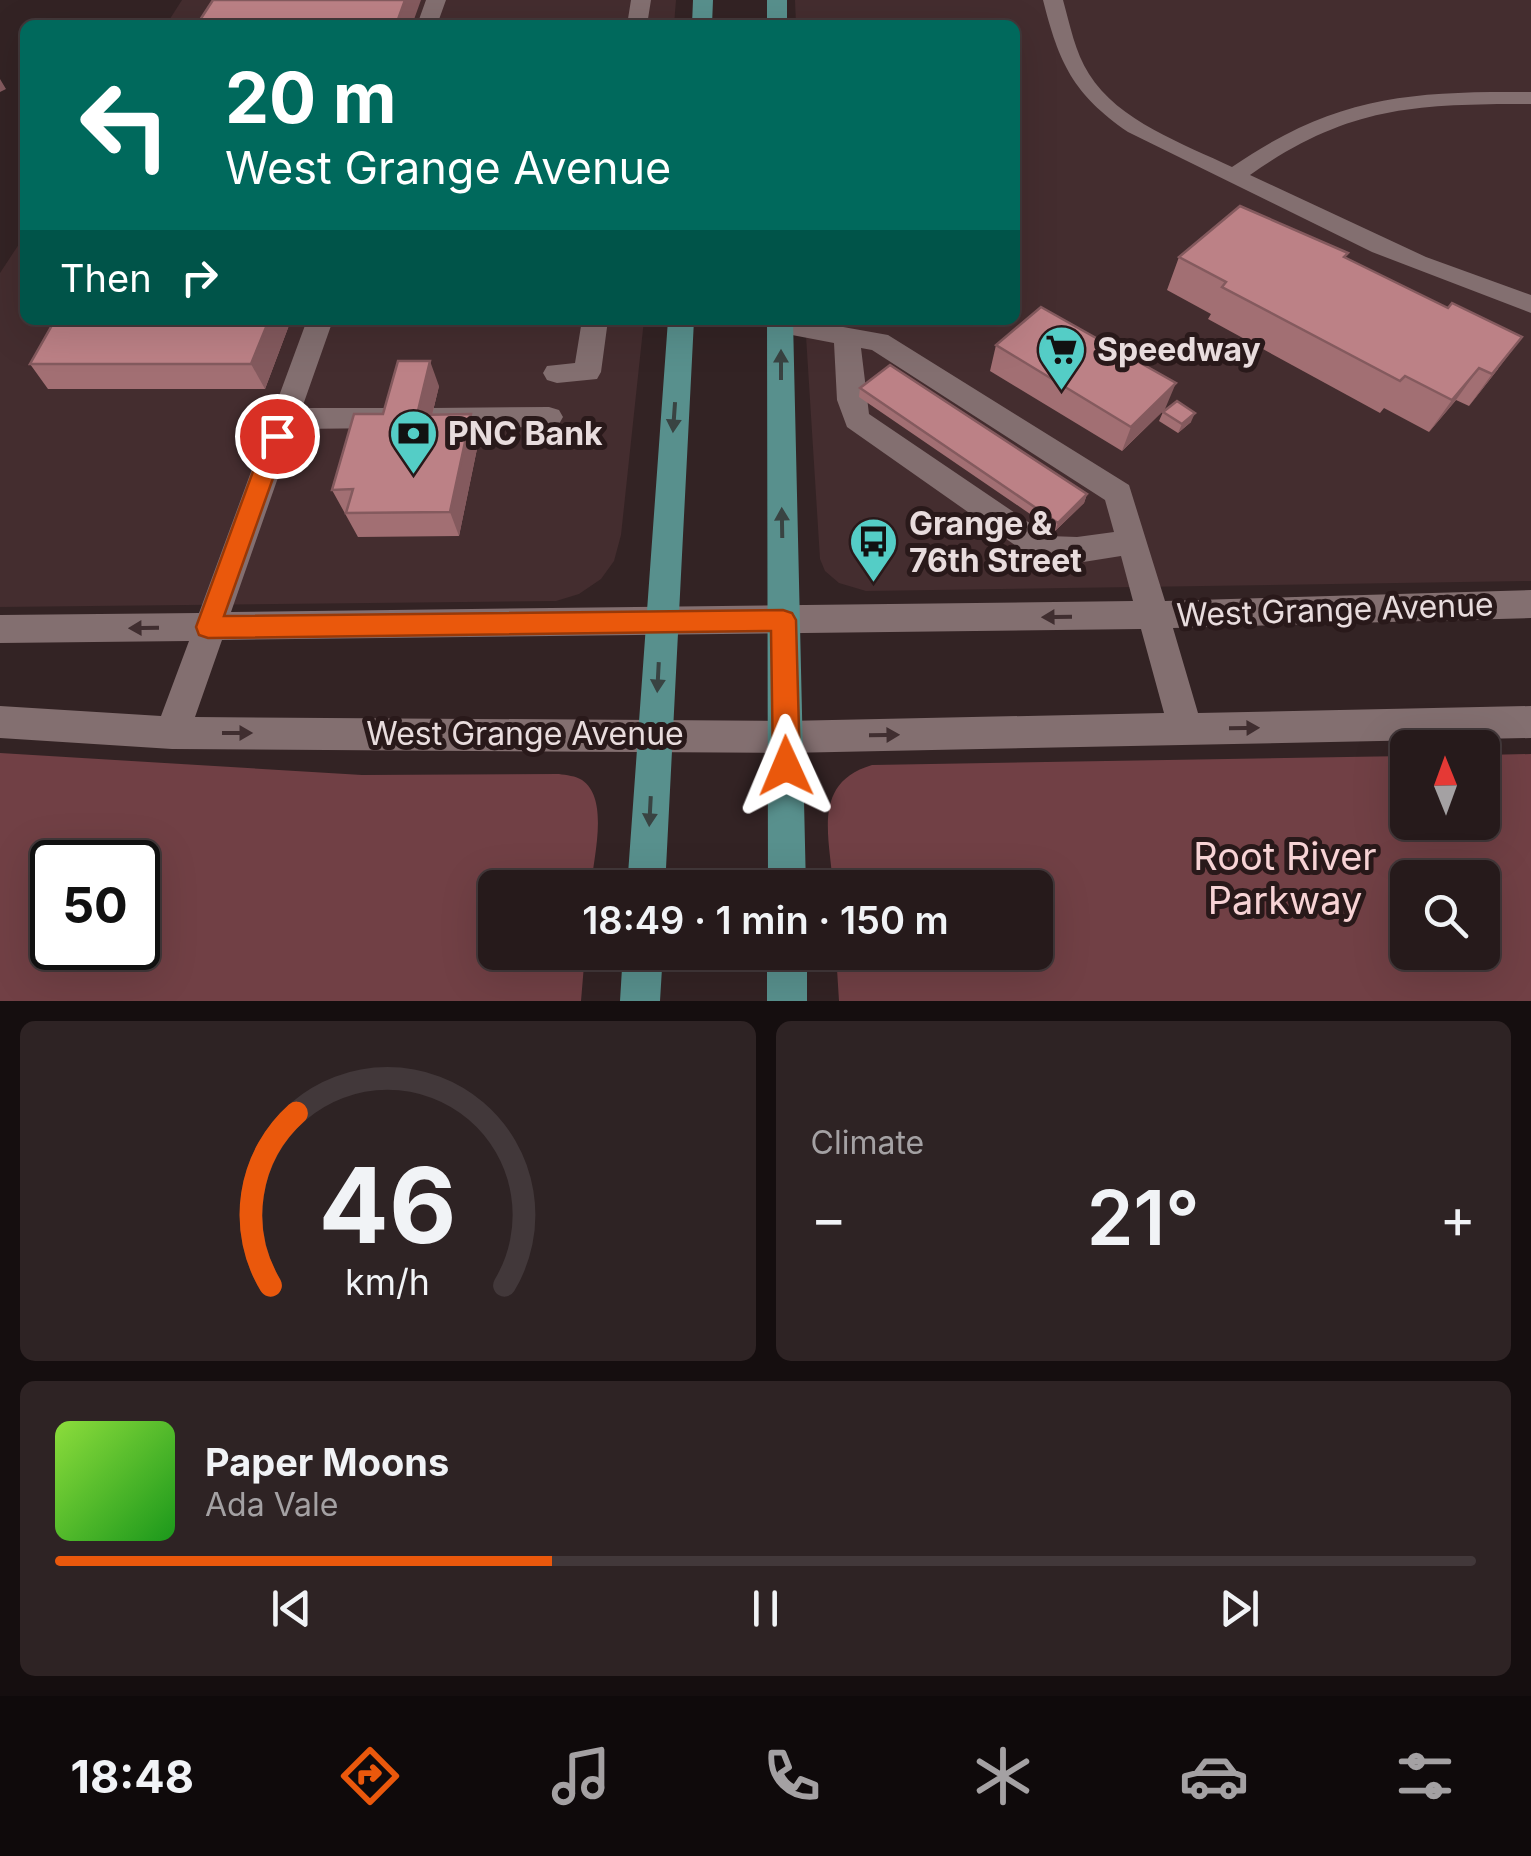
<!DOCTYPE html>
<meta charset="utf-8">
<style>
body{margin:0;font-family:Inter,sans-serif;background:#2e2324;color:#f1f3f6;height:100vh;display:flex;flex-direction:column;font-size:38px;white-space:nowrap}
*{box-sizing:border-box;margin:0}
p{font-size:32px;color:#a4a1a3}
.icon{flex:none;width:55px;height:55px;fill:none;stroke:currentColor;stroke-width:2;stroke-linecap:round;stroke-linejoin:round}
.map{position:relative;height:1001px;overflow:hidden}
.sheet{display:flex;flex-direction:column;gap:20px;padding:20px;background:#150e0f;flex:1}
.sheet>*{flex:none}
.banner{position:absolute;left:20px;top:20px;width:1000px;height:305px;border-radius:15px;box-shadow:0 10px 40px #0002,0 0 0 2px #42383a;background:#00695c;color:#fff;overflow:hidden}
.needle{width:65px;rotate:359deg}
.tools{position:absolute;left:1390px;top:730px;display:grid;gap:20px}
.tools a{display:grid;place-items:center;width:110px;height:110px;border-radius:15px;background:#261a1b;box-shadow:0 10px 40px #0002,0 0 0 2px #42383a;font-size:50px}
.speed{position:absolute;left:30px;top:840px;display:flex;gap:20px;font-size:50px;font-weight:700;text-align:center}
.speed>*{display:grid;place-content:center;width:130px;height:130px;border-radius:50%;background:#261a1b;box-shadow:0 10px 40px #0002,0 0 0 2px #42383a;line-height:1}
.speed .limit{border:5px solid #111;border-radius:15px;background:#fff;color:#111}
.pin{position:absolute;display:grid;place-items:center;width:85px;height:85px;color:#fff;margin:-42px;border:5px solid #fff;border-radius:50%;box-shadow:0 2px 10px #0007}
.me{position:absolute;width:110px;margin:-55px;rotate:359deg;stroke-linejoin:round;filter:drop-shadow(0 0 8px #0008)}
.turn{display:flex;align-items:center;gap:35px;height:210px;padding:0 40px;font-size:45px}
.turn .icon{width:130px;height:130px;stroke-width:2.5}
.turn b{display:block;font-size:70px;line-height:85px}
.then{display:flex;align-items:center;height:95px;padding:0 40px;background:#0003;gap:20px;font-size:38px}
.big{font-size:75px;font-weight:600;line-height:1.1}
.sheet .card{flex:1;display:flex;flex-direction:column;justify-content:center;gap:15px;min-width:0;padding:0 35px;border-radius:15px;background:#2e2324}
.sheet .dial{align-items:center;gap:0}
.dial svg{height:260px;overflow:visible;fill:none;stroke:#42383a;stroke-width:7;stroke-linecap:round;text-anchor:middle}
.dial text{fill:#f1f3f6;stroke:none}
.song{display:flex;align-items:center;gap:30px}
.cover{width:120px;height:120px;border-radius:15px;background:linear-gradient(135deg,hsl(90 70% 55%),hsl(120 70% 35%))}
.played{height:10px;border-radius:5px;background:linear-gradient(90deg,#ea580c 35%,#42383a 35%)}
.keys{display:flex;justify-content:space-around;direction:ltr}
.heat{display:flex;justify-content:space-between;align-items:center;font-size:55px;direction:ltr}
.sheet .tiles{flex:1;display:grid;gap:20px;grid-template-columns:1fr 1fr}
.card:last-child{grid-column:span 2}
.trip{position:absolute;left:478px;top:870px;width:575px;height:100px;border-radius:15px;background:#261a1b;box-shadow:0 10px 40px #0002,0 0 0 2px #42383a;font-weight:600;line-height:100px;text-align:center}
.tab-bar{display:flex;height:160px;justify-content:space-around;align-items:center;background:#0f0a0b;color:#a4a1a3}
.tab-bar .icon{width:70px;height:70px}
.tab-bar .current{color:#ea580c}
.tab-bar b{font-size:45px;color:#f1f3f6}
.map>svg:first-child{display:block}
</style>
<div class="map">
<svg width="1531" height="1001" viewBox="0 0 1531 1001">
<rect width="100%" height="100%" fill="#332324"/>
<!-- built -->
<path fill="#442d2f" d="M182,0H676L674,25H166Z
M795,0H1531V581L866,591L839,583L825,571L820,559L805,320H1015V25H796Z
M25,235V320H644L621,535L614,561L601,579L579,594L556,601L0,607V273Z"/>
<!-- green -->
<path fill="#714045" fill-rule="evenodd" d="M0,753L362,775L559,774C566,775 576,776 582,780C610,799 593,859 591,887L495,888V952L585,953L581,1001H0ZM52,862H138V948H52Z
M1531,754V1001H839L836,953L1035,952V888L833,887C830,837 811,783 872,765L1407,756L1408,822H1482L1483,755ZM1408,878H1482V952H1408Z"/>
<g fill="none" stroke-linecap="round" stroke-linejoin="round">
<!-- minor -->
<path fill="#836f70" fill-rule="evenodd" d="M426,0H446L437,25H417Z
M631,0H651L647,25H627Z
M1043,0H1063C1070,25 1075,52 1089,74C1118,121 1184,144 1232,167C1335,96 1409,91 1531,92V104C1415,104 1348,106 1250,175L1426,257L1531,295V313L1372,252L1128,132C1073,94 1059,63 1043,0Z
M307,320H333L302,408H391L401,411L405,418L401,425L391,428L295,429L231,612L1133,601L1121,556L1077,563L1032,557L847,427L837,400L834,343L771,331L767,325L770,320H804L888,335L1129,485L1165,601L1531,590V618L1173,628L1198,713L1531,706V738L786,753L172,749L0,738V706L161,716L189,641L0,643V615L199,613ZM861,348L872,350L1105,500L1114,532L1077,537L1049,536L869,414ZM1141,629L1164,713L786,721L195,717L222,640Z
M582,320H608L601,372L597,379L557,383L547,380L543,373L547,366L575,363Z
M549,407L559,410L563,417L559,424L549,427L432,428L422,425L418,418L422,411L432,408Z"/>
<!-- major -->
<path fill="#58908d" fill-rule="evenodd" d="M693,0H713L712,25H692Z
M767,0H787V25H767Z
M668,320H694L665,888H627Z
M767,320H793L806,888H768Z
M623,952H663L660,1001H620Z
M767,952H807V1001H767Z"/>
</g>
<!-- wall -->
<path fill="#a26f73" d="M1179,257H1346L1498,369L1469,406L1456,400L1429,432L1384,408L1380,413L1208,319L1211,314L1167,290Z
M55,320H291L265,389H48L30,364Z
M996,345L1165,409L1122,451L990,371Z
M439,386L432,415L479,439L459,536L358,537L332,490L383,414Z
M860,388L1087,494L1084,503L1055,531L859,397Z
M1163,412L1191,422L1178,433L1159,421Z"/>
<!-- shaded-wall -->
<path fill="#845a5e" d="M405,0H421L412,25H396Z
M0,79L6,89L0,92Z
M269,320H291L265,389L251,364Z
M1522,337L1498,369L1469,406L1492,374Z
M430,361L439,386L426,440L417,415Z
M1479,368L1456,400L1429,432L1452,400Z
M1176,383L1165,409L1122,451L1131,427Z
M1195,413L1191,422L1178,433L1182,424Z
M471,414L479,439L459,536L450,512Z
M1087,494L1084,503L1055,531L1058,523Z"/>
<!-- building -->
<path fill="#bc8186" stroke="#845a5e" stroke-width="2.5" d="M213,0H405L396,25H186L189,20H200Z
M1240,206L1348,253L1344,257L1448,308L1452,303L1522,337L1492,374L1479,368L1452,400L1405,376L1400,381L1222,287L1226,282L1179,257Z
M1041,307L1176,383L1131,427L996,345Z
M55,320H269L251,364H30Z
M398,361H430L417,415L471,414L450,512L346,513L353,489L332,490L354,414H383Z
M890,365L1087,494L1058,523L860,388Z
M1177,401L1195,413L1182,424L1163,412Z"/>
<!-- one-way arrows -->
<defs><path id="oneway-solid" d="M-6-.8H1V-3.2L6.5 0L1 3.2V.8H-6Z" transform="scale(2.5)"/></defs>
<g fill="#394342">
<use href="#oneway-solid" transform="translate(781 365) rotate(-90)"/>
<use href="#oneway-solid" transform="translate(674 417) rotate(94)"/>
<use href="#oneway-solid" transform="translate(782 523) rotate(-91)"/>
<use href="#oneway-solid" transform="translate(658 677) rotate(93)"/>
<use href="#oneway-solid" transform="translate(650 811) rotate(93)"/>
</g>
<g fill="#402e30">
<use href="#oneway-solid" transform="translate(1057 617) rotate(179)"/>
<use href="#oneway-solid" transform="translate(144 628) rotate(179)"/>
<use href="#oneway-solid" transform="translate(1244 728) rotate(-1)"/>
<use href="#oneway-solid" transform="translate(237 733)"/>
<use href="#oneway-solid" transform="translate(884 735) rotate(-1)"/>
</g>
<!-- route -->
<path fill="#ea580c" stroke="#983908" stroke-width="2.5" d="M277,428L288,436L224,616L783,610L792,613L796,620L800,766L796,775L786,778L777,775L773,766L771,631L208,638L199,635L196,627L266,436Z"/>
<!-- icons -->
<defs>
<symbol id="supermarket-pin" viewBox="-11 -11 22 30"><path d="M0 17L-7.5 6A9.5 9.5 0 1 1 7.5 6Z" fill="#54cdc6" stroke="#29191a"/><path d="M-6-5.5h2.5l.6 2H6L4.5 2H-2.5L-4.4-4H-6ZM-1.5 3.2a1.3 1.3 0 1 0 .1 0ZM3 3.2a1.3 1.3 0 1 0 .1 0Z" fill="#111"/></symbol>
<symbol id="bank-pin" viewBox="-11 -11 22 30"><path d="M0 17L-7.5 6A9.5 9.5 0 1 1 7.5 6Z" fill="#54cdc6" stroke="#29191a"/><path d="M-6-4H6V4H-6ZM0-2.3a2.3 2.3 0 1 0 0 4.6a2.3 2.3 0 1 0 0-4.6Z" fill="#111"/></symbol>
<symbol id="bus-pin" viewBox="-11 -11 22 30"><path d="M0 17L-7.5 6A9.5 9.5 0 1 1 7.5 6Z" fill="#54cdc6" stroke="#29191a"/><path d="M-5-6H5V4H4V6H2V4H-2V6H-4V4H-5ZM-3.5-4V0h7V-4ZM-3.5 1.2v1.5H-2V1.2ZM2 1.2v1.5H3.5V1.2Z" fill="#111"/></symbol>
</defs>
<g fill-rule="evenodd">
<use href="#supermarket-pin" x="1034" y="322" width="55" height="75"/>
<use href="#bank-pin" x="386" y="406" width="55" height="75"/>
<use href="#bus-pin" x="846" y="514" width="55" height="75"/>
</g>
<g text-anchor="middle" stroke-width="10" stroke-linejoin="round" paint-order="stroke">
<!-- poi labels -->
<g font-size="32" font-weight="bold" fill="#e8dcdd" stroke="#29191a" text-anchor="start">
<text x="1097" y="361">Speedway</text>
<text x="448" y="445">PNC Bank</text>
<text x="909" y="535">Grange &amp;<tspan x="909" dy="37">76th Street</tspan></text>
</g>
<!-- street labels -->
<g font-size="32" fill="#e8dcdd" stroke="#29191a">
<text transform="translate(1335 610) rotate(-2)" y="11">West Grange Avenue</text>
<text x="525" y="745">West Grange Avenue</text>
</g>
<!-- near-park labels -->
<g font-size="38" fill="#f7d3d5" stroke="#29191a">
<text x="1285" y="870">Root River<tspan x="1285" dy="44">Parkway</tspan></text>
</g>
</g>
</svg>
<div class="tools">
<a><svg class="needle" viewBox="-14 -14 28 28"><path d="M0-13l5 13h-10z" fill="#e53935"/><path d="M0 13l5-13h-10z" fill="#a4a1a3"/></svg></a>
<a><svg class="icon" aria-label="search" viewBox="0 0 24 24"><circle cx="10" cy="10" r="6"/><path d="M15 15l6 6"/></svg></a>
</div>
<div class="speed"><div class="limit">50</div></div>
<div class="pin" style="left:277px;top:436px;background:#d93025"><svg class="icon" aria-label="arrive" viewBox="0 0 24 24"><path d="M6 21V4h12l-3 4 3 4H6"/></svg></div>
<svg class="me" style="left:786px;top:766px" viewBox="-20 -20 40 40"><path d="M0-17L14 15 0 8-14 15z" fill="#ea580c" stroke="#fff" stroke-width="4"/></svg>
<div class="trip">18:49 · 1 min · 150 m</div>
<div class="banner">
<div class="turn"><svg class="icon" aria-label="left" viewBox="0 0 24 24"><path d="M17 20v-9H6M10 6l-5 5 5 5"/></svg><div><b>20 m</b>West Grange Avenue</div></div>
<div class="then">Then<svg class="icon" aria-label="right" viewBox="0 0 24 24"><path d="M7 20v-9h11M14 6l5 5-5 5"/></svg></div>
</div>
</div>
<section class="sheet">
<div class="tiles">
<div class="card dial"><svg viewBox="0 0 100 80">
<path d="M14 69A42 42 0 1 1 86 69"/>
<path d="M14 69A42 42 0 0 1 22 16" stroke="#ea580c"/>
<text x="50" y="56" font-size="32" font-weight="700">46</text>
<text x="50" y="72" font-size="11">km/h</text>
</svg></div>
<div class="card"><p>Climate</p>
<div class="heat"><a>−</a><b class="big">21°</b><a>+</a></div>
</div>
<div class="card">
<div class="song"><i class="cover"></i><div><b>Paper Moons</b><p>Ada Vale</p></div></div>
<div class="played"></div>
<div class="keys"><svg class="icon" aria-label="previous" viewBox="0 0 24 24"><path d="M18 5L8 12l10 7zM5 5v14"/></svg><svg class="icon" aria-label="pause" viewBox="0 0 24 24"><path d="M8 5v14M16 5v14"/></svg><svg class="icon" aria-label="next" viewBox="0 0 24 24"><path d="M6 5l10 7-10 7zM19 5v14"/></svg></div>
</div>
</div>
</section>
<nav class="tab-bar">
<b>18:48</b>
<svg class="icon current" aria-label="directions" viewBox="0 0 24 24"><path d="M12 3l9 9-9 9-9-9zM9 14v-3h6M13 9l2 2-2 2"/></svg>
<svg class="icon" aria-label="music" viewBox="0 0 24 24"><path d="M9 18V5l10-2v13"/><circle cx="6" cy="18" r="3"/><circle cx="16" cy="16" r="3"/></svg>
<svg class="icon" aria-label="phone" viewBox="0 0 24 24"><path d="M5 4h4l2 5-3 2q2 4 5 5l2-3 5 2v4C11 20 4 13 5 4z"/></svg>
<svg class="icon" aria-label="climate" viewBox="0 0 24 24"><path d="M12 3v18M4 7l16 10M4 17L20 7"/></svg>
<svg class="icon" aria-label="car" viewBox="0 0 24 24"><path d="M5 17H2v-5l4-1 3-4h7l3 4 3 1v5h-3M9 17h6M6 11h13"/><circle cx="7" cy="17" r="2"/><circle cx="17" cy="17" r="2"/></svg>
<svg class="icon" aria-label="filters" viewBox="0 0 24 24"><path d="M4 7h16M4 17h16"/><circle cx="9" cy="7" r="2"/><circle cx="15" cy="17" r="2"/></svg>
</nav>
